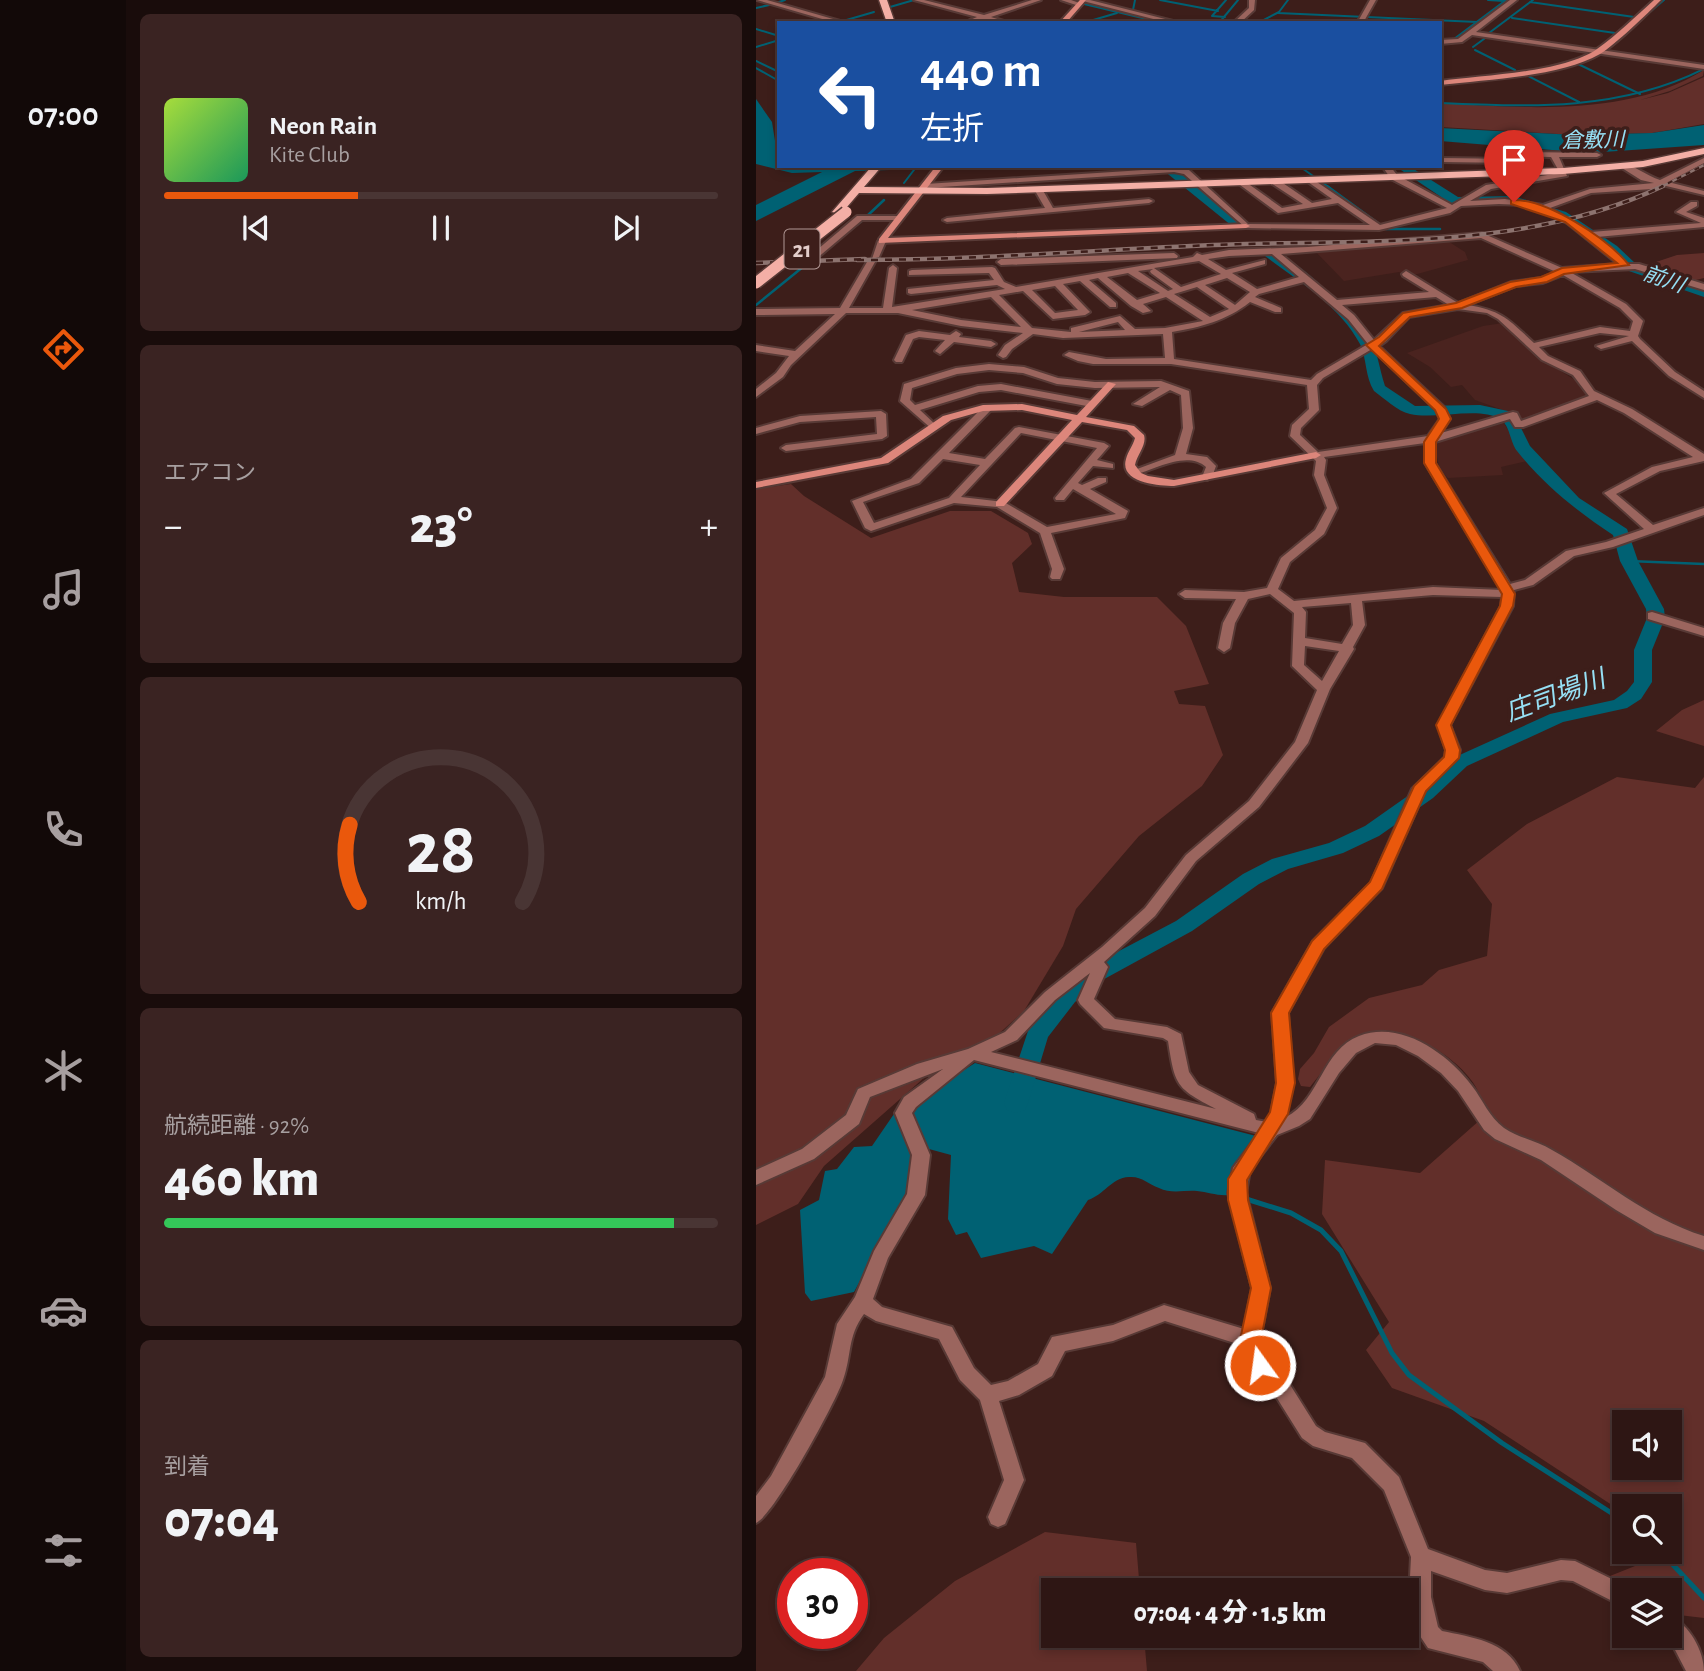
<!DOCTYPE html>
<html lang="ja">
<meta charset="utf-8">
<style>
body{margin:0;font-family:"Alegreya Sans","Noto Sans JP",sans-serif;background:#3a2322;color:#f1f3f6;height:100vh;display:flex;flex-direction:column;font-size:26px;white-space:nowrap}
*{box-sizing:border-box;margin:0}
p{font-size:23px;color:#a79fa0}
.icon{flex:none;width:38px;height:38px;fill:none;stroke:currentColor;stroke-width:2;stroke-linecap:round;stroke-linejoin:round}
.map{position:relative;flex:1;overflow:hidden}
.drawer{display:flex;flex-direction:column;gap:14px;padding:14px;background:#190c0b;width:630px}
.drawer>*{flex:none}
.hud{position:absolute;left:21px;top:21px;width:665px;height:147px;border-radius:0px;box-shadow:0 4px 10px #0003,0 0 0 2px #493534;background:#1a4fa0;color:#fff;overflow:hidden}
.fabs{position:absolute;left:856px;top:1410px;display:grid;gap:14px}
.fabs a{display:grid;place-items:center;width:70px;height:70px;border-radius:0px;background:#2e1614;box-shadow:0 4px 10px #0003,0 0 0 2px #493534;font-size:35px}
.speed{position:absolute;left:21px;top:1558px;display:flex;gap:14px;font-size:35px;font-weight:700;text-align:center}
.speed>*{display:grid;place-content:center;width:91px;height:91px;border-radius:50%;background:#2e1614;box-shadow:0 4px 10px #0003,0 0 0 2px #493534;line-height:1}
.speed .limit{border:10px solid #d22;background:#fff;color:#111}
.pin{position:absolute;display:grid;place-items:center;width:60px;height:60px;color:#fff;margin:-72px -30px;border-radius:50% 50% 50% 0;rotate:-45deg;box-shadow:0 0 7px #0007}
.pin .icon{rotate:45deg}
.me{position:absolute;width:77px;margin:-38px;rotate:346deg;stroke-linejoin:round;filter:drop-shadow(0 0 5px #0008)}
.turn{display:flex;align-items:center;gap:24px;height:147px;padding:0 28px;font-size:32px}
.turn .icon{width:91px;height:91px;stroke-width:2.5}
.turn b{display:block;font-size:49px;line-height:60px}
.big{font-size:52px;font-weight:800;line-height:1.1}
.drawer .tile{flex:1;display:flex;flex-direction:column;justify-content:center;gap:10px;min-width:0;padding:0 24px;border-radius:10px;background:#3a2322}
.drawer .dial{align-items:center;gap:0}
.dial svg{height:182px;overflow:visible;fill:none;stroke:#493534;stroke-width:7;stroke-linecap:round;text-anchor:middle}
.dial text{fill:#f1f3f6;stroke:none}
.song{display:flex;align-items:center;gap:21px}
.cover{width:84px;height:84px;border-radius:10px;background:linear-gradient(135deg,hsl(80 70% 55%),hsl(150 70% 35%))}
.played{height:7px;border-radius:4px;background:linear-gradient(90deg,#ea580c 35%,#493534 35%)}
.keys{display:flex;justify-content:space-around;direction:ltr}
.heat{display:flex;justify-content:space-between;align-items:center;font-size:38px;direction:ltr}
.charge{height:10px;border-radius:5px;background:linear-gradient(90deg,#34c759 92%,#493534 0)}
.trip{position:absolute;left:285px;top:1578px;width:378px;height:70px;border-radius:0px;background:#2e1614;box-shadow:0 4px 10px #0003,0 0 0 2px #493534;font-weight:800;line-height:70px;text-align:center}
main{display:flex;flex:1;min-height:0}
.tab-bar{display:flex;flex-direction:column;width:126px;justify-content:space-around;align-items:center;background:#120908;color:#a79fa0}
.tab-bar .icon{width:49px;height:49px}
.tab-bar .on{color:#ea580c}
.tab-bar b{font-size:32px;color:#f1f3f6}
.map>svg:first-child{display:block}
</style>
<main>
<nav class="tab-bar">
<b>07:00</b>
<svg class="icon on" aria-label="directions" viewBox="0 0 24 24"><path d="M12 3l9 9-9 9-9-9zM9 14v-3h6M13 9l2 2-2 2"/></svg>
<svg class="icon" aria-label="music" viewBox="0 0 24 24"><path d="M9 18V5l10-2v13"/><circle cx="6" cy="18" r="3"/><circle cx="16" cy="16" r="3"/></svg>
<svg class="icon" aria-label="phone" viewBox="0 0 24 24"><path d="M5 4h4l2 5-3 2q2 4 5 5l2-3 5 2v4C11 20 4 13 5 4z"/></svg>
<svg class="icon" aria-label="climate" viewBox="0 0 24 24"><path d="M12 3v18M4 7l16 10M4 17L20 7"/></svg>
<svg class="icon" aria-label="car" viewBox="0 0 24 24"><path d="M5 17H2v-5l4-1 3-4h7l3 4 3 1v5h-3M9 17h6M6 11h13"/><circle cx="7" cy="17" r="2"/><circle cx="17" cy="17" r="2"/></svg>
<svg class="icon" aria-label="filters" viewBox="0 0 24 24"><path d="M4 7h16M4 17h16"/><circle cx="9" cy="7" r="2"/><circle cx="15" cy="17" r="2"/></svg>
</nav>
<section class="drawer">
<div class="tile">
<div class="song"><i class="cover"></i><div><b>Neon Rain</b><p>Kite Club</p></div></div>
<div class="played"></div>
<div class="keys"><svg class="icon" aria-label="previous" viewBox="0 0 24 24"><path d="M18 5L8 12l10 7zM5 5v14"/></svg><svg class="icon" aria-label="pause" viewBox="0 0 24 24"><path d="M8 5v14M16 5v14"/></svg><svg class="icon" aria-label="next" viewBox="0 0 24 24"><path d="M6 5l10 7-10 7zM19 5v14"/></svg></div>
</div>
<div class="tile"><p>エアコン</p>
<div class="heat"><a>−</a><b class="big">23°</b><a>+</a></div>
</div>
<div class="tile dial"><svg viewBox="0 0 100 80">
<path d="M14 69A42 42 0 1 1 86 69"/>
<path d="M14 69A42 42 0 0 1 10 35" stroke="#ea580c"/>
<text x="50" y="56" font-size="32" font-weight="700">28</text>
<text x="50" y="72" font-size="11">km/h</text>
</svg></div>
<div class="tile"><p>航続距離 · 92%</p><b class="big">460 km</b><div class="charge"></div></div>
<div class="tile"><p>到着</p><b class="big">07:04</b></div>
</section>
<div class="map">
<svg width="948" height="1671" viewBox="0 0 948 1671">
<rect width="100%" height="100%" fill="#3d1e1a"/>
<!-- built -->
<path fill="#4a231f" d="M690,240L709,252L712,260L654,276L643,272L588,281L559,251Z
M747,323L790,362L819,380L834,397L765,422L758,414L719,400L706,385L695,387L674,367L651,353L727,326Z
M746,420L771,461L745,467L747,475L692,478L684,470L677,441Z"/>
<!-- green -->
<path fill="#622f2a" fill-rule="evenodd" d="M948,70L947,76L914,91L884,100L912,93L948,77V124L896,133L819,135L684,127V103C770,108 872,117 948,70Z
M948,253V278L936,281L891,265L921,255Z
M35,484L48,496L115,538L194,511H235L272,533L276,544L256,563L263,592L308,597H401L430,626L453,684L418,691L423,704L449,706L467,755L446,786L383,836L320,909L307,946L268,1011L238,1038L194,1055L68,1166L42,1204L0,1225V489Z
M948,700V746L900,731L926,710Z
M861,777L939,788L948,777V1618L914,1614V1591H877L854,1576L914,1552V1507H868V1513L728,1421L636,1388L610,1350L633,1322L566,1214L569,1160L664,1173L724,1120C725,1116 727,1109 726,1104C723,1068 646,1018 612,1033C587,1044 570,1067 554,1087L545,1086L542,1079L544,1069L558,1053L573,1027L613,998L666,985L683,970L731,956L736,904L711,870L771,824ZM868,1423H914V1468H868Z
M289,1532L380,1543L384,1591H298V1636H388L391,1671H100L128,1638L199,1581Z"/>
<!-- water -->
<path fill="#006173" d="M0,99L16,122L23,166H274L99,171L0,221V205L66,172L36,173L0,164Z
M948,125V145L833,153L684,141V128L819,135L896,133Z
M219,1063L500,1136L475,1172L473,1195C461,1196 452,1192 441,1191C428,1190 415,1194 403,1188C392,1184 386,1176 373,1177C355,1178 348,1195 332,1200L296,1254L278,1246L225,1258L211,1232L200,1235L192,1219L195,1155L173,1149L154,1115L164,1098Z
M140,1111L160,1158L151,1195L98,1292L55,1301L49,1293L44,1210L63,1200L69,1171L81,1169L98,1147L116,1146Z"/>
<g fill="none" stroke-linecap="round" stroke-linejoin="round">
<!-- stream-far2 -->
<path stroke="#006173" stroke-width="2" d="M0,0L28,8
M404,0L462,11
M732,0L748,1
M774,2L878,17
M20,3L29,0
M324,3L407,23
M134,7L158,0
M0,8L13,5
M522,13L721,22
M376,15L379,0
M469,17L456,16L470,0
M756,18L859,33
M87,21L118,12
M212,23L222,20
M327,23L361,13
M463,23L482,0
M502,23L523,12L532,0
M875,28L908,0
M0,29L23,36
M733,33L777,0
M684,39H698L750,0
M0,47L23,40
M717,47L732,36
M719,50L759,70
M846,53L864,38
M0,61L23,72
M820,63L884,94
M0,68L23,81
M768,74L823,102
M684,103C776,107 864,111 948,69
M543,166L574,188
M148,183L161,166"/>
<!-- stream-far1 -->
<path stroke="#006173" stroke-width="2.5" d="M571,186L626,226
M111,216L128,200
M630,229H684
M89,234L107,220
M0,305L58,258
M873,561L948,564"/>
<!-- stream -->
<path stroke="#006173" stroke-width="5" d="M487,1198L535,1213L565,1230L585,1251L636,1353L653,1375L746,1443L868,1521
M905,1552L948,1598"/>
<!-- river -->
<path fill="#006173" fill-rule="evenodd" d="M402,166H415L484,220V226H476Z
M639,166H653L702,197L757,196L810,212L861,246L880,264L948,289V297L870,270L853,252L802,218L756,204L709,206L694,203Z
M509,250C530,247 600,315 612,335C622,351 623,368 629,386L659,406L724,405L752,411L759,416L774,446L823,498L871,529L882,561L908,609L909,618L896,650V682L885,699L871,708L807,722L711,766L677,798L623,836L587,853L532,869L503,884L436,931L341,983L319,1002L292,1037L272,1103L269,1110L260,1113L251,1110L248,1103L273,1028L303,990L325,971L420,921L487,874L516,859L573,843L609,826L663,788L697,758L794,714L858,700L871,691L878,682V650L891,618L890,609L864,561L857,535C822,512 788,485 761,451C754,442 754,425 744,419C723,406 680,420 654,414C641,411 628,398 618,391C609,377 611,359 604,344C584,306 542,281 509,256Z"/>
<defs>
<path id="street" d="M1,0H11L91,23H80Z
M158,0H168L228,15L276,0H285L235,17L254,23L228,19L207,23L221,17Z
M305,0H315L326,4L323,6Z
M323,0H334L425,23H413Z
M493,0H499L498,10L484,23H477L493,8Z
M614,0H620L607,23H601Z
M754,0H761L720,32L948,65V69L716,35L706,42L684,44V40L702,39Z
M759,152L841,153L845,155L841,157H803L811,176L735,189L714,201L749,199L787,205L834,189L898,183L885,180L866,168V164C879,165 891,176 904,180L948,158V163L912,182L948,191V195L906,185L896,189L835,193L794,208L835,232L945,223L920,212L935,202H941V206L930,212L948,218V227L841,237L871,264H883L948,284V290L879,269L814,272L870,304L887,321L882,336L884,339L919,372L948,391V398L913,376L876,341L845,349L840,346L873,336L844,333L783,347L792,356L824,371L838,391L876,409L948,454V461L904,471L860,494L897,525L948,508V515L857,547L818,556L777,585L758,590L757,606L694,725L704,750L702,758L669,791L626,888L568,948L532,1013L537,1083L530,1117C564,1100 566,1050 603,1036C645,1020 691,1053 716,1086C727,1100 733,1117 748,1128C763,1138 781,1141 796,1150C848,1179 890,1218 948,1236V1250L899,1233L860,1210L785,1160L739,1139L728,1130L702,1091L685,1073L662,1056L640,1045L619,1043L600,1053L583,1073L554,1119L543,1126L521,1135L494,1170L490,1193L514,1288L504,1340L516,1367L533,1383L560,1426L569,1432L609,1443L643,1477L672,1549L729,1570L751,1573L805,1560L819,1561L876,1589V1591H868V1607L817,1581L805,1580L751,1593L729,1590L675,1571V1597L682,1627L686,1631C714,1637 751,1641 764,1671H737L727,1662L672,1648L662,1633L653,1597L655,1557L628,1490L596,1458L557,1446L546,1438L519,1395L502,1379L488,1346L409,1321L357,1341L309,1351L296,1376L263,1395L243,1401L268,1480L249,1524L242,1527L235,1524L232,1517L248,1480L224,1400L204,1380L183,1339L120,1321L108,1314C91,1337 96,1355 87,1380C79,1404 18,1515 0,1523V1496L15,1476L69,1377L81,1324L99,1297L118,1251L151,1194L156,1155L139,1113L148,1097L187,1069L114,1097L103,1124L58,1159L0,1185V1170L46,1149L90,1115L102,1089L161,1064L212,1049L249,1032L289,992L346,947L389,908L430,855L493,801L539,742L561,690L536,666L538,613L514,594L492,599L479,623L474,648L468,652L462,648L467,623L480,599L429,598L423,594L429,590L488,592L511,588L525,558L559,530L571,508L558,475L560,461L534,436L536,425L553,409L551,385L415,364H337L322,361L308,355L313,352L350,359L409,358L407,334L307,338L277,334L256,349L250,357L247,358L242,355L249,345L267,333L205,326L142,313H90L35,365L27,377L0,397V389L20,373L33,356L0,351V345L39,351L79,314L0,315V309L84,308L111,262L115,259L119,262L93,308H127L133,268L137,265L141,268L136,307L249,289L241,285L155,294L152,293V289L238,280L233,273L153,275V271L156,270L236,267L239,268L248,282L260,287L437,257L441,253L446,255L473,250L552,247L726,233L806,268L862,264L811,223L780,208L766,205L743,204L705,206L694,213L623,230L490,228L428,174L418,172L170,188L166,186L170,184L418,168L433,170L492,224L614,225L582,203L522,213L480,182L487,180L526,208L547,204L515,183V179H521L556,203L576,199L552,182V178H555L624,225L691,208L635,179L626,166H634L641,175L696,205L730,185L804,173L795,157L764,156L774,172L770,174L761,163L684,162V158L758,159L755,154ZM725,238L800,272L785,278L755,282L702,303L650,271L646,274L647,276L673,292L581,300L525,254ZM516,254L543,277L501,289L476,273L509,264V260L470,270L452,259L473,256ZM443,261L465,274L425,287L398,268ZM397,269L394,271L395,273L417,289L412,291L382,271ZM372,273L404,293L381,300L351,277ZM807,275L864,308L877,321L874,331L844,327L778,343C753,320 747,311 712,305L760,286L787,283ZM342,278L375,306L387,313L395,311L387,304L410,297L447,321L409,328L379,329L364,316L315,328V332L276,328L243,295L267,291L297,319L329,315L334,312L332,310L307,284L324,281L354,307H360V303L333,280ZM471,278L494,292L479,305L449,285ZM548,282L592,319L612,344L561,374L555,380L418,359L416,332C445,327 470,321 494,302L519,312H525V308L499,297L503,294ZM299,286L322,310L299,313L276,290ZM441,287L473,309L454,317L418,294ZM235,297L265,327L205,320L156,310ZM680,297L693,305L647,313L618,340L598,315L586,305ZM702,309L731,313L742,319L786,360L817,375L833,396L765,421L761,413L757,412L685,433L694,419L688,407L623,346L630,341L653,317ZM362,322L369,330L323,332ZM616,349L680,410L684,419L672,436L562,452L544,435L545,428L563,410L561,385L567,378ZM841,400L868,413L937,457L896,467L848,493L888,529L850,542L810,551L769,580L754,584L679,463V442L754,419L759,427H767ZM669,443V463L746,590L677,587L538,601L522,589L534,562L568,534L581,508L568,475L570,460L568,457ZM677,595L746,597L745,606L682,725L690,750L689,757L656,789L615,883L557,941L516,1013L521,1083L515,1114L511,1122L500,1120L498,1114L442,1085L433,1072L425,1034L411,1027L359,1019L338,999L352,967L348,962L399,916L440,861L503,807L552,743L574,689L598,649L597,647L609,625L606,601ZM595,603L597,625L586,644L549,638L550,612L546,607ZM549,646L583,651L566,681L548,665ZM334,973L322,1000L324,1004L348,1028L407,1038L412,1041C419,1086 420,1088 460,1109L235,1052L261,1040L299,1000ZM218,1060L503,1133L477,1168L472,1193L496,1288L488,1329L408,1305L357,1325L296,1337L282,1364L252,1381L235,1385L218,1368L196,1327L126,1307L117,1299L132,1258L169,1195L174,1155L156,1113L160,1107Z
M282,187H285L297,208L393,199L397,201L393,203L191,222L187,220L191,218L289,208L278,189Z
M101,216H143L147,218L143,220H106L60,259L44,260V256L55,255Z
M126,238L130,241L123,257L116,259L122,241Z
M418,253L422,256L421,258L245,265L241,262L245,259Z
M163,331L194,335L200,331L205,334L203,337L235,341L240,344L235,347L198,342L184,354L179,351L189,340L163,337L157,339L146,362H140L138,360L150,335Z
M233,364L268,367L302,378L339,382L405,381L433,391L437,428L430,454L451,457L460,466L456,477L451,480L447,479L446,477L450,467C431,450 398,470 378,475L373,472L419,455L427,428L425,395L414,390L386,406L377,404L404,387L339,388L301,384L267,373L233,370L201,374L156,388L154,400L159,405L222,386L245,384L336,401L341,404L336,407L245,390L223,392L164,410L182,427L177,430L144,401L148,384L200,368Z
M228,406L237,408L193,453L229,459L259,428L263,427L348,443L353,446L341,460L357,464V468L337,466L322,483L326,485L342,478H350V482L334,489L372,511L369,518L295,533L308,569L304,579H296L294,577L296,569L284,533L241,507L198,503L115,531L109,528L96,501L155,479ZM265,433L341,448L299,498L300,500H308L317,489L360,514L291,527L248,502L205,497ZM187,459L224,465L193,498L118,523L107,502L163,483Z
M125,411L130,414L131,436L126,439L30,451L25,448L30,445L121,434L120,417L44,422L0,434V428L44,416Z
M896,612L948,628V636L892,619V613Z
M914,1616C933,1624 948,1651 948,1671H930L918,1648L908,1636H914Z"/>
<path id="secondary" d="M324,0H330L310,23H303Z
M898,0H905C891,14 860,44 844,54C804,77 731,79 684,85V81C726,75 807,73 841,49C861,35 880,16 898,0Z
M180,166H188L132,238L490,224L494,226L490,228L123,243V239Z
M352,382L360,384L330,417L378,426L388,435C391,445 381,455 379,465L385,473L392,476L418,480L560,452L565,455L560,458L418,486C403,486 363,483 370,459C372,451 377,446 379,438L371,430L326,422L248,506H240V502L316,420L266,410L227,411L195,420L132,463L0,488V482L125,458L187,416L227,405L266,404L321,415Z"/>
<path id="primary" d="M123,0H131L139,23H131Z
M948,148V154L887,167L807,174L231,194L103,193L85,214L76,212L116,166H126L108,187L231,188L807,168L887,161Z"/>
</defs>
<!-- street casing -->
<use href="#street" stroke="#583a36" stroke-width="4"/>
<!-- secondary casing -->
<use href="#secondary" stroke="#583a36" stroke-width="4"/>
<!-- primary casing -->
<use href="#primary" stroke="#583a36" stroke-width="3"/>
<!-- street -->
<use href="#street" fill="#9b655e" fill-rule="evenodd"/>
<!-- secondary -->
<use href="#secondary" fill="#dd867b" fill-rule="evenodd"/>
<!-- primary -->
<use href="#primary" fill="#f4afa6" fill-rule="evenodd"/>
<defs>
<path id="rail-far1" d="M903,188L948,165"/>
<path id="rail" d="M101,260C220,260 338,250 457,245C606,239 769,252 907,186
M0,263L109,259"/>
</defs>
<!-- rail-far1 casing -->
<use href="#rail-far1" stroke="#8d736f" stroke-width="2.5"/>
<!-- rail casing -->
<use href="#rail" stroke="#8d736f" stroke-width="4.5"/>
<!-- rail-far1 -->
<use href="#rail-far1" stroke="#3d1e1a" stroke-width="2" stroke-dasharray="5" stroke-linecap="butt"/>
<!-- rail -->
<use href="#rail" stroke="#3d1e1a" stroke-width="2.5" stroke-dasharray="7" stroke-linecap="butt"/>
<defs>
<path id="primary-bridge" d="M0,283L90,212"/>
</defs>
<!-- primary-bridge casing -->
<use href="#primary-bridge" stroke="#583a36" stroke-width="14" stroke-linecap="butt"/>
<!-- primary-bridge -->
<use href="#primary-bridge" stroke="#f4afa6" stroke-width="11"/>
</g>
<!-- route -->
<path fill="#ea580c" stroke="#983908" stroke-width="2" d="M755,200C790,198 851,238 873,265L808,274L791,282L760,287L706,308L654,317L623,346L690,409L695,419L680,442V463L759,594L757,606L695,725L704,750L703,758L670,791L626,889L568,949L533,1013L539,1083L532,1114L491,1180L492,1200L515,1288L505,1340L515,1365L512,1371L504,1374L497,1371L484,1340L495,1288L472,1200V1179L514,1112L520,1083L515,1013L556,941L614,882L658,786L688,757L689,750L680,725L744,606L746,594L668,463V442L683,419L679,410L610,345L623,337L647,313L700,303L754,282L785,277L806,268L861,263L809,222L755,204Z"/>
<g text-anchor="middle" stroke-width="7" stroke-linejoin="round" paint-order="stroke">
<!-- far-water labels -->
<g font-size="21" font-style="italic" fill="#96e0f5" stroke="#3d1e1a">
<text transform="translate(837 140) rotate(-1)" y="7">倉敷川</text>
<text transform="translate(908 279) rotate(20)" y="7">前川</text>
</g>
<!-- shield labels -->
<rect fill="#3d1e1a" stroke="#b19895" stroke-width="2" x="28.5" y="229.5" width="35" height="39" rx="5"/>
<g font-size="23" font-weight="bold" fill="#e3cdca">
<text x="46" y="257">21</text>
</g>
<!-- water labels -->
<g font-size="26" font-style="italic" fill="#96e0f5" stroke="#3d1e1a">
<text transform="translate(799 695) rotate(-20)" y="9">庄司場川</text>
</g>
</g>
</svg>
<div class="fabs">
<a><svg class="icon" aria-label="sound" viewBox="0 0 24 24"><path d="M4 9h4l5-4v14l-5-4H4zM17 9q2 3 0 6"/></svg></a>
<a><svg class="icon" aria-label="search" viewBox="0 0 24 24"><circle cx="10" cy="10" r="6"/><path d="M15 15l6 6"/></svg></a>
<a><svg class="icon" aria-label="layers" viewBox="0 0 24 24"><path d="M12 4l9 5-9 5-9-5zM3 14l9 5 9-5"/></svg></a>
</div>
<div class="speed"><div class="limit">30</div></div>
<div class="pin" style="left:758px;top:202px;background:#d93025"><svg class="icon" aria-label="arrive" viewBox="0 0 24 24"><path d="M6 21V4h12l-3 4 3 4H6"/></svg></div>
<svg class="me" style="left:504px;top:1365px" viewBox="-20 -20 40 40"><circle r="17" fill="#ea580c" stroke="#fff" stroke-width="3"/><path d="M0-11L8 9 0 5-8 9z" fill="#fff"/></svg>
<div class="trip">07:04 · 4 分 · 1.5 km</div>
<div class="hud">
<div class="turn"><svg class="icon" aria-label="left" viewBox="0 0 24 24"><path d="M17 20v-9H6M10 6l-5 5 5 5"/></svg><div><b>440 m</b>左折</div></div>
</div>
</div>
</main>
